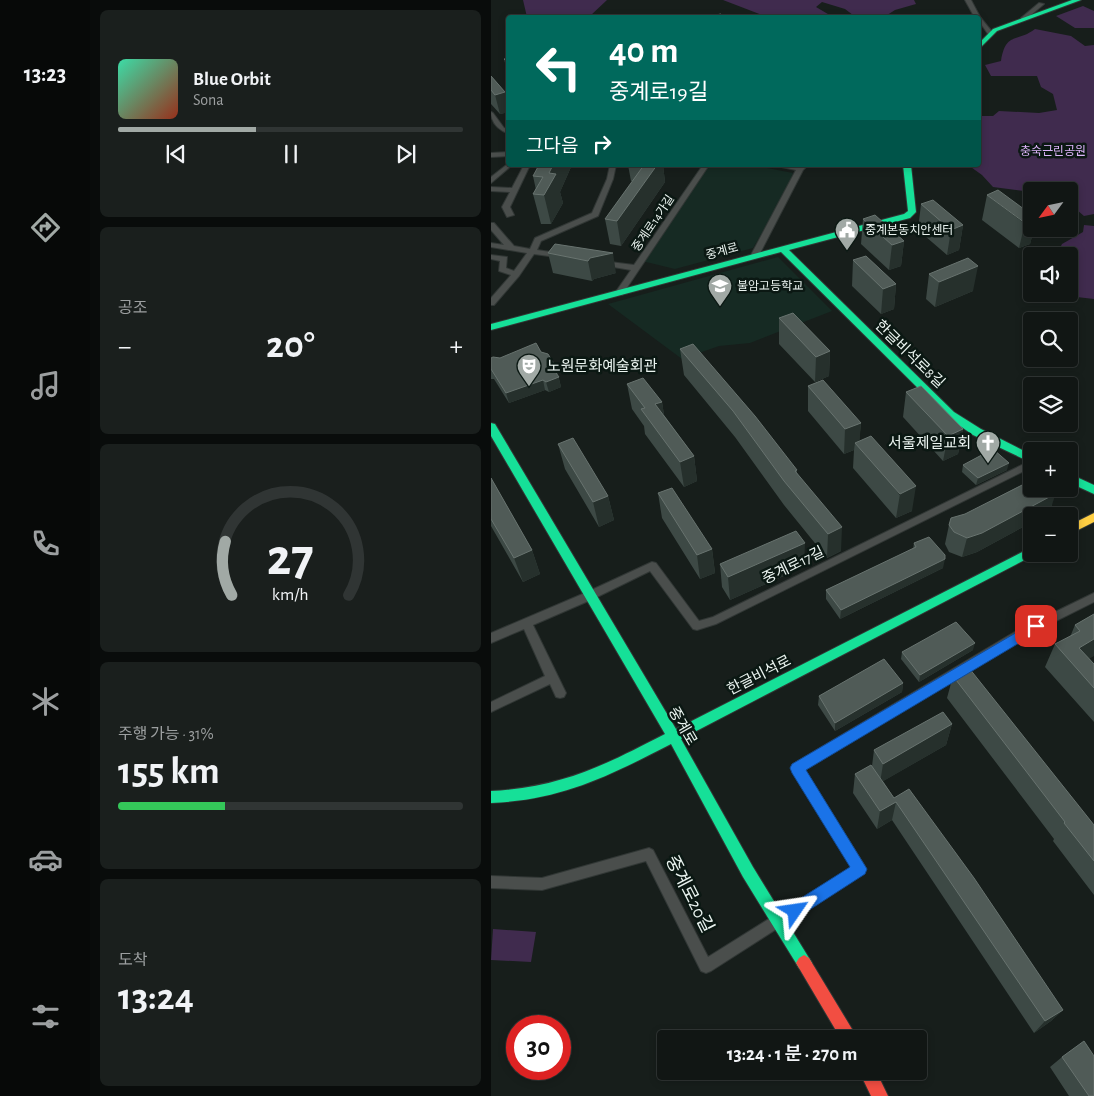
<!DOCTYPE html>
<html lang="ko">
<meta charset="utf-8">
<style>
body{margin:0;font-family:"Alegreya Sans","Noto Sans KR",sans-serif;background:#1a1f1d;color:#f1f3f6;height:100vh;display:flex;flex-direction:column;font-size:19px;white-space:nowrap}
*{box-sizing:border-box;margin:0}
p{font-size:16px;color:#9c9fa0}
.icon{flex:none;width:28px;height:28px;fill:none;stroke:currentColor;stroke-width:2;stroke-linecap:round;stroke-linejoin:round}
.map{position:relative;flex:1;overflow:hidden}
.sheet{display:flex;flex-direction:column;gap:10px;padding:10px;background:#090c0b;width:401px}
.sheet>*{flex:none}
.guide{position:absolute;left:15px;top:15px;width:475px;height:152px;border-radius:5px;box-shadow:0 2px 8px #0003,0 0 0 1px #303534;background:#00695c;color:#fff;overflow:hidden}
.needle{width:32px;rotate:237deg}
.tools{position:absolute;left:532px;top:182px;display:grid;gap:10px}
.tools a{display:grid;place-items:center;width:55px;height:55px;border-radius:5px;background:#111614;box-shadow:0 2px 8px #0003,0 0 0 1px #303534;font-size:25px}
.speed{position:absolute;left:15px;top:1015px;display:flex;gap:10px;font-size:25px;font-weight:700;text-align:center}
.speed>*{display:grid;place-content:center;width:65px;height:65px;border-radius:50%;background:#111614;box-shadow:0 2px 8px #0003,0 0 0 1px #303534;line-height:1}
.speed .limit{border:8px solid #d22;background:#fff;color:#111}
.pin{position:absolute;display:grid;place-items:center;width:42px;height:42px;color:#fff;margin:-21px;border-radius:10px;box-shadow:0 2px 8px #0006}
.me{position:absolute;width:55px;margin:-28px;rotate:58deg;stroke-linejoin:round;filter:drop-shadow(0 0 4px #0008)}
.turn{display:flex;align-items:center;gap:18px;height:105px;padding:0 20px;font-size:22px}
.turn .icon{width:65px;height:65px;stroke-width:2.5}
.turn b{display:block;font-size:35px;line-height:42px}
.then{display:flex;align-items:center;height:48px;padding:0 20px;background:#0003;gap:10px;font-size:19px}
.big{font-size:38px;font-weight:600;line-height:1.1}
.sheet .widget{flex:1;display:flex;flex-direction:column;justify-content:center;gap:8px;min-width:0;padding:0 18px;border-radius:8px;background:#1a1f1d}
.sheet .dial{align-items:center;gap:0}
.dial svg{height:130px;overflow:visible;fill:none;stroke:#303534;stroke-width:7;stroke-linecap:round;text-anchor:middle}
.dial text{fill:#f1f3f6;stroke:none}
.song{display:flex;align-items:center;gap:15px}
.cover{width:60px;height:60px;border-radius:8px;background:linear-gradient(135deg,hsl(160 70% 55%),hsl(10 70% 35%))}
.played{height:5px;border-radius:2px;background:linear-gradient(90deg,#a1a9a5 40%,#303534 40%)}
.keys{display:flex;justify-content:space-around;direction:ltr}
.heat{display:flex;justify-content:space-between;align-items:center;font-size:28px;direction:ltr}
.charge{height:8px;border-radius:4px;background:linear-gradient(90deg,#34c759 31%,#303534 0)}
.trip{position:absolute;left:166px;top:1030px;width:270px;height:50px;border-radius:5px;background:#111614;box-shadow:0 2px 8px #0003,0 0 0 1px #303534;font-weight:600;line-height:50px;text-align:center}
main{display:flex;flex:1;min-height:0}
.dock{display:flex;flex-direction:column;width:90px;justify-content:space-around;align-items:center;background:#070908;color:#9c9fa0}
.dock .icon{width:35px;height:35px}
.dock .active{color:#a1a9a5}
.dock b{font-size:22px;color:#f1f3f6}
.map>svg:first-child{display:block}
</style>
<main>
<nav class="dock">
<b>13:23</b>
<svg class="icon active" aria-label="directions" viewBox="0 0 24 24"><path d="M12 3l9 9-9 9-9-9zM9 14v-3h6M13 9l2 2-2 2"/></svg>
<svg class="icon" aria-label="music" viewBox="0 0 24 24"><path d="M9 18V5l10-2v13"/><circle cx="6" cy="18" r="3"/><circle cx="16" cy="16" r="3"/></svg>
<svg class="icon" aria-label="phone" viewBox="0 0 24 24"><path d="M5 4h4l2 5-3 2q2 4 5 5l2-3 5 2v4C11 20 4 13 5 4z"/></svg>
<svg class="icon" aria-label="climate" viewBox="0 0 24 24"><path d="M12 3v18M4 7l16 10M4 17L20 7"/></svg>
<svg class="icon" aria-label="car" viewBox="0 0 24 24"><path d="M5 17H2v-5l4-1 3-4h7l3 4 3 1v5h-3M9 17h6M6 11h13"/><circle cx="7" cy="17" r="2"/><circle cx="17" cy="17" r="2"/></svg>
<svg class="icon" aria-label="filters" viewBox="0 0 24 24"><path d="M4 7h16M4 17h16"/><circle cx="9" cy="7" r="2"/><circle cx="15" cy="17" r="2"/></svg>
</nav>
<section class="sheet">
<div class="widget">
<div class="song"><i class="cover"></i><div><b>Blue Orbit</b><p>Sona</p></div></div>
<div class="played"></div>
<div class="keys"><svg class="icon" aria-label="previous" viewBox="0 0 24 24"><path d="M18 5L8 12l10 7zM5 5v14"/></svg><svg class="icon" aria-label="pause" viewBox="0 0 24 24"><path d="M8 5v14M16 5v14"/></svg><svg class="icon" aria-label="next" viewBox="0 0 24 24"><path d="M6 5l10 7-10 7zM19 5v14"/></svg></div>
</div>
<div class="widget"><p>공조</p>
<div class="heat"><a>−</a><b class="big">20°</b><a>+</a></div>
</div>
<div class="widget dial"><svg viewBox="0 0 100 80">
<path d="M14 69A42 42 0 1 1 86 69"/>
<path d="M14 69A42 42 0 0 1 10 36" stroke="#a1a9a5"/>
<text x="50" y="56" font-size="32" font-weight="700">27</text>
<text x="50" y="72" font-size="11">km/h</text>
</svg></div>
<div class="widget"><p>주행 가능 · 31%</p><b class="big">155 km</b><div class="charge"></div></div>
<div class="widget"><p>도착</p><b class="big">13:24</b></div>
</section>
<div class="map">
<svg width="603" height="1096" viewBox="0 0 603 1096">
<rect width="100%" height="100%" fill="#171e1b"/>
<!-- built -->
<path fill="#162a23" d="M218,165H261L302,173L293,196L262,248L184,269L151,261Z
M287,257L341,311L259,343L228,346L191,359L117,304Z"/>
<!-- green -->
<path fill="#402b4e" d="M32,0H116L99,16L101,18L36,17Z
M232,0H423L425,4L404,10L393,17L366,18L354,9L331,2L325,7L342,17H276Z
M592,6L603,11V28H584L565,16Z
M544,29L580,36L594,46L603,45V214L593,216L579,204V191L541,192L502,187L491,175L477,165H488V116H502L508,111L548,113L566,110L562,94L550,87L546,76H500L494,65L510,61C515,31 526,43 544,29Z
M593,225L603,226V299L560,294H579V256H565L571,244L592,232Z
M2,929L45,932L40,962L0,960Z"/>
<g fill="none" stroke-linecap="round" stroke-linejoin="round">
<defs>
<path id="street" d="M474,0H480L489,17L502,33L501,34H497L488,21V18H484Z
M548,3L553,4L534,20H530V18Z
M0,112L2,113L13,128L18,129V134C8,130 0,123 0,112Z
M18,152V156L0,157V153Z
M18,163V165H21L20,166L0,183V177Z
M33,165H39L19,207L23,215L16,217L11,207L19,192L0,191V187L21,188Z
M119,165H125L122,179L107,216L50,241L46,250L73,254V258L43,254L28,276L3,305H0V298L20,275L8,271L9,261L0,259V255L16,257L15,268L23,271L36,253L0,247V243L13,245L0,230V223H3L23,246L39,249L44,238L101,213L116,179Z
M212,165H218L131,295H125L124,293L140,270L111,265L107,263L111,261L143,265Z
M281,165L308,167L310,165H317L312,170L267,257L263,259L259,257L305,170Z
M541,460V467L225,624L206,630L202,629L159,571L102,599L42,625L75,693L73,697L69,698L65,697L59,684L0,712V702L54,676L33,629L0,643V633L94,593L161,562L165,563L208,621L222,617Z
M603,593V602L535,636L314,770L373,865L375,869L373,873L220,971L215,973L210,971L155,861L51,890L0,888V876L51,878L158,848L162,850L217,957L361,867L302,772L300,768L302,764L527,630Z"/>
<path id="fast" d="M581,0H590L506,31L490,47L488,48V43L502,29Z
M412,165H420L425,212L419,218L298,250L463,412L490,429L541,455V463L482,435L455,416L290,252L0,330V324L413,214L417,211Z
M0,423L4,424L185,729L541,547V554H545L190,739L262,867L318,958L321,963L318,968L313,971L308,968L252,877L180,744C118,776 71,800 0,803V791C71,787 112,766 174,734L0,436Z
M579,474L603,485V494L579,483Z"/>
<path id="slow" d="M603,513V522L579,534V525Z"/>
<path id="jam" d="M313,955L318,958L367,1039H350L308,968L305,963L308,958Z
M368,1071H385L397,1096H380Z"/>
</defs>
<!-- street casing -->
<use href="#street" stroke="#313735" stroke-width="2"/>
<!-- fast casing -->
<use href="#fast" stroke="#313735" stroke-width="2"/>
<!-- slow casing -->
<use href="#slow" stroke="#313735" stroke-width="2"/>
<!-- jam casing -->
<use href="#jam" stroke="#313735" stroke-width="2"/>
<!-- street -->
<use href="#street" fill="#4a4e4c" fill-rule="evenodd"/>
<!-- fast -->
<use href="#fast" fill="#16e098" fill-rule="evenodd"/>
<!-- slow -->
<use href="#slow" fill="#ffcf43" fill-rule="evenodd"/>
<!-- jam -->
<use href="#jam" fill="#f24e42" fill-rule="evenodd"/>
</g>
<!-- wall -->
<path fill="#3d4945" d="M18,58V78L13,59Z
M0,76L14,92L18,105V112L9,114L0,104Z
M137,165H172L174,182L130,246L119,244L114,219L142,181H140Z
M80,167L69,192L72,203L60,224H50L42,194L45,190L42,176Z
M496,195L541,229H543L539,244L528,248L491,220Z
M430,204L472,225L468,250L456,255L427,230Z
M372,219L413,241L410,266L398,270L370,244Z
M64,244L125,273L103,279L101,281L62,273L57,253Z
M362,260L405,284L403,309L390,314L361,286Z
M438,274L482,291L444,307L435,299Z
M288,318L339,351L338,376L324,382L288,344Z
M189,349L306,470V473L350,551L336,558L293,505L244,437L193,375Z
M50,352L65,367L70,387L58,392L54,390L18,403L3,379H0V358H9Z
M136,384L171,402L173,415L203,456L206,481L193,487L154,434L153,426L141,409Z
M317,386L370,423L368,441L421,511L405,518L362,468L363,450L353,454L317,411Z
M415,392L472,429L467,454L452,461L412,417Z
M67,444L117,496L123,520L108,527L74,469Z
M472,465L516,470L485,485L471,472Z
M0,478L41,550L49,574L32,582L0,526Z
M167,493L221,549L224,573L209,579L171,518Z
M561,505L556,514L541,516V522L486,552L471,557L458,552L454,544L458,525Z
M423,543L452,568L349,619L335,599V590L422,549Z
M229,564L313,567L239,600L231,587Z
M603,614L598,658L603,664V722L554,667L564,644L579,637L584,625Z
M482,650L428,682L410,659L411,652Z
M462,676L603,825V895L562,841L563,839L456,698Z
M412,683L411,692L344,731L327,705L328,696Z
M461,724L455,745L392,781L403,798L572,1010L560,1021L543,1033L401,820L386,829L362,793L364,774L381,766L383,750Z
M571,1057L603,1096H578L559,1067Z"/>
<!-- shaded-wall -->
<path fill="#26302c" d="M14,92L18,105V112L9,114L4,95Z
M62,165H80V167L69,192L72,203L60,224L53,195L58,173Z
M162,165H172L174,182L130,246L126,221Z
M541,220V229H543L539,244L528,248L534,223Z
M472,225L468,250L456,255L460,230Z
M413,241L410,266L398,270L401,245Z
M122,253L125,273L103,279L101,281L97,261L99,258Z
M487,266L482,291L444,307L448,282Z
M405,284L403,309L390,314L392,289Z
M339,351L338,376L324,382L325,357Z
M65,367L70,387L58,392L55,382L65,373Z
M52,380L54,390L18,403L15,393Z
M171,402L175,427L164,404Z
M370,423L368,447L364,443L363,450L353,454L354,429Z
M472,429L467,454L452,461L457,436Z
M203,456L206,481L193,487L189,462Z
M518,463L516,470L485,485L487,478Z
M425,486L421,511L405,518L409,494Z
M566,489L561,505L556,514L552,516H541V522L486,552L471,557L476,538Z
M117,496L123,520L108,527L102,502Z
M351,527L350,551L336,558L337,534Z
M314,543L313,567L239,600L237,577Z
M221,549L224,573L209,579L206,555Z
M41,550L49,574L32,582L23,558Z
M454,559L452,568L349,619L350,610Z
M603,639V656L584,667L588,648Z
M484,643L482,650L428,682L429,675Z
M412,683L411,692L344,731V723Z
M461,724L455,745L389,783L392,764Z
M405,802L401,820L386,829L389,811Z
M572,1010L560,1021L543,1033L554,1021Z"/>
<!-- building -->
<path fill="#505b57" stroke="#68736f" d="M230,14L232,18H208Z
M18,58V64L13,59Z
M0,76L14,92L4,95L0,90Z
M48,165H62L58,173L65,174L53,195L42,194L52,177L42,176Z
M153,165H166L126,221L114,219Z
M507,190L541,215V220L534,223L496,195Z
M442,200L472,225L460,230L430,204Z
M384,215L413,241L401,245L372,219Z
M64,244L122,253L99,258L97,261L57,253Z
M375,256L405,284L392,289L362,260Z
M477,258L487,266L448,282L438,274Z
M302,313L339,351L325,357L288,318Z
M45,343L50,352L57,354L65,367V373L68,377L55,382L52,380L15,393L0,369V358L2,357L9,358Z
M202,344L264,416L306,470L304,471L351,527L337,534L293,481L242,411L189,349Z
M152,378L171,402L164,404L203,456L189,462L150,409L154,408L136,384Z
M332,380L370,423L354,429L317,386Z
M430,386L472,429L457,436L415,392Z
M380,436L425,486L409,494L364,443Z
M82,438L117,496L102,502L67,444Z
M502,449L518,463L487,478L472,465Z
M0,478L41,550L23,558L0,519Z
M541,480V489H566L562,495L491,533L476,538L463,532L458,525L460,518L474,514Z
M181,488L221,549L206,555L167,493Z
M305,531L314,543L237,577L229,564Z
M438,537L454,555V559L350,610L335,590L425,547L423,543Z
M603,614V639L588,648L603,664V688L564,644L589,631L584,625Z
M465,622L484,643L429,675L411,652Z
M393,659L412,683L344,723L328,696Z
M478,668L603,825V861L573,823L574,822L462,676Z
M452,712L461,724L392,764L383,750Z
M380,765L403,798L418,789L483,878L572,1010L554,1021L405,802L389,811L364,774Z
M593,1041L603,1056V1096H598L571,1057Z"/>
<!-- route -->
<path fill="#1a73e8" stroke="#114b97" d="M545,621L550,623L551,626L550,630L315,770L376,869L374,874L309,916L304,918L299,916L296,911L299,905L359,867L301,773L299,768L301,764Z"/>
<!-- icons -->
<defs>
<symbol id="civic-pin" viewBox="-11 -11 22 30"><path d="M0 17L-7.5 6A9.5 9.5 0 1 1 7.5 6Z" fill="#a1a9a5" stroke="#0b1813"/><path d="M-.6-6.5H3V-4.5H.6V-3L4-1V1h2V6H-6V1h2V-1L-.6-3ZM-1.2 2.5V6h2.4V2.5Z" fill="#fff"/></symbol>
<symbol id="school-pin" viewBox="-11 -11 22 30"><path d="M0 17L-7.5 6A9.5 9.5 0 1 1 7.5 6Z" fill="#a1a9a5" stroke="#0b1813"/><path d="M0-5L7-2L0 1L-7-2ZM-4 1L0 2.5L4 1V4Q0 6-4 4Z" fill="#fff"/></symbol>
<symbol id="theatre-pin" viewBox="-11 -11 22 30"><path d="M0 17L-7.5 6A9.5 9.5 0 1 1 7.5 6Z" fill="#a1a9a5" stroke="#0b1813"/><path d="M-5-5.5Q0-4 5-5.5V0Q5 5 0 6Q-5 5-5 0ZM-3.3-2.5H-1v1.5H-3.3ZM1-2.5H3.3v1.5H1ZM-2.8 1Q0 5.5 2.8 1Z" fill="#fff"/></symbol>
<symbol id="church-pin" viewBox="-11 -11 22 30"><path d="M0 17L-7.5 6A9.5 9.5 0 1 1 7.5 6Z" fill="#a1a9a5" stroke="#0b1813"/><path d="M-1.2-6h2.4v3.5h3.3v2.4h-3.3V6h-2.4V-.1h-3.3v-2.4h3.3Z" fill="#fff"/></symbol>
</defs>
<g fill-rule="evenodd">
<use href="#civic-pin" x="342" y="216" width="28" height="38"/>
<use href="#school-pin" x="215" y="272" width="28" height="38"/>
<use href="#theatre-pin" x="24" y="352" width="28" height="38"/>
<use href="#church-pin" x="483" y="429" width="28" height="38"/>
</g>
<g text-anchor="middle" stroke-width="5" stroke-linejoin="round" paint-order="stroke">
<!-- far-park labels -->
<g font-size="12" fill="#ddb4fa" stroke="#0b1813">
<text x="562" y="155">충숙근린공원</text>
</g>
<!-- far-street labels -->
<g font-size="12" fill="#ebf4f0" stroke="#0b1813">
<text transform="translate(162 223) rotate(-56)" y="4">중계로14가길</text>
<text transform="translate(231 251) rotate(-15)" y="4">중계로</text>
</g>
<!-- far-poi labels -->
<g font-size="12" fill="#ebf4f0" stroke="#0b1813" text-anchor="start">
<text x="374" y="234">중계본동치안센터</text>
<text x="246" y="290">불암고등학교</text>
</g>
<!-- street labels -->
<g font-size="15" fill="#ebf4f0" stroke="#0b1813">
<text transform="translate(419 354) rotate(44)" y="5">한글비석로8길</text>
<text transform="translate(302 565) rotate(-26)" y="5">중계로17길</text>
<text transform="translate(268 675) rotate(-27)" y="5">한글비석로</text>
<text transform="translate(192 726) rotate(60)" y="5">중계로</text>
</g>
<!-- poi labels -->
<g font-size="15" fill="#ebf4f0" stroke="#0b1813" text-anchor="start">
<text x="56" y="371">노원문화예술회관</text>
<text x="480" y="448" text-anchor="end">서울제일교회</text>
</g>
<!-- near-street labels -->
<g font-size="18" fill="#ebf4f0" stroke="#0b1813">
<text transform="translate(199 894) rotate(63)" y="6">중계로20길</text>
</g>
</g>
</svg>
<div class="tools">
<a><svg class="needle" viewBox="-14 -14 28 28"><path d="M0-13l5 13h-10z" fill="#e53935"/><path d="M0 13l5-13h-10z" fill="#9c9fa0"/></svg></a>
<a><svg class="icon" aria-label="sound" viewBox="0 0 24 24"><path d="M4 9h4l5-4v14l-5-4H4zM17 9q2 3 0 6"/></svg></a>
<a><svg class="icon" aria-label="search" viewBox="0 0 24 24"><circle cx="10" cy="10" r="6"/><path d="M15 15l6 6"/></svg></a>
<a><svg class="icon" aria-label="layers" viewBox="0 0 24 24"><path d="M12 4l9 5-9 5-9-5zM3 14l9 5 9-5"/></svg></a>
<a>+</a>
<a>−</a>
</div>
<div class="speed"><div class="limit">30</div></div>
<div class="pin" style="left:545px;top:626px;background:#d93025"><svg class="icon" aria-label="arrive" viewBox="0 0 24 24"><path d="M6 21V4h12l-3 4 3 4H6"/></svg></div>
<svg class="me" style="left:304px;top:911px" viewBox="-20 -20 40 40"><path d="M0-17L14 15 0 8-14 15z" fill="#1a73e8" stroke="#fff" stroke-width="4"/></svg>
<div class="trip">13:24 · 1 분 · 270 m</div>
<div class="guide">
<div class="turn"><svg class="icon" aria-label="left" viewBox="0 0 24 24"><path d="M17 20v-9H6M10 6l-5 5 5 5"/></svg><div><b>40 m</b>중계로19길</div></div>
<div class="then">그다음<svg class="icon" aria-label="right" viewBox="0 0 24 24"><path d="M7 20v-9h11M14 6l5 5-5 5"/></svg></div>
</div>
</div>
</main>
